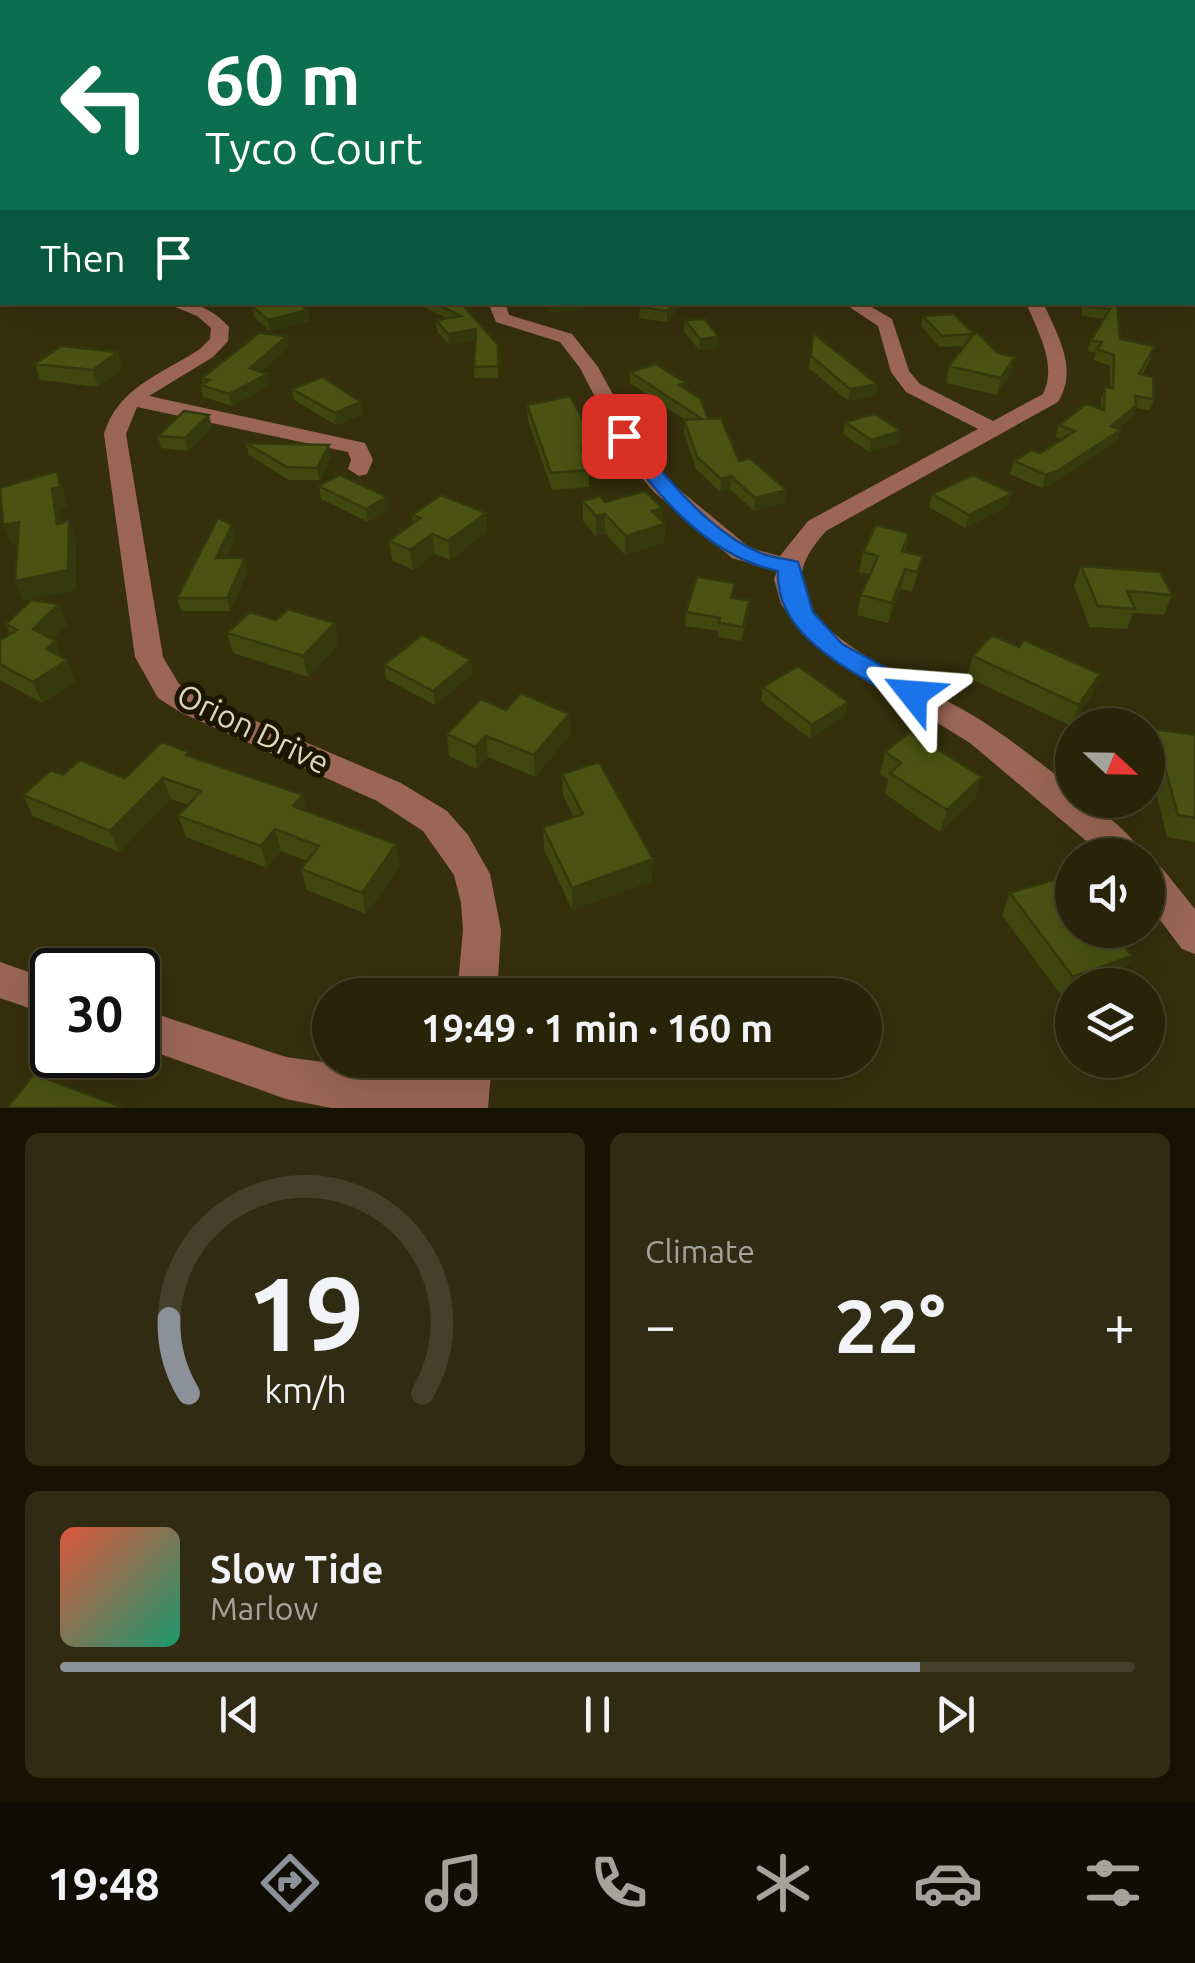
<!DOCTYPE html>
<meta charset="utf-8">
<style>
body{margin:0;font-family:Ubuntu,sans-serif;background:#302b12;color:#f1f3f6;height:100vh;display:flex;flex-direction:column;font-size:38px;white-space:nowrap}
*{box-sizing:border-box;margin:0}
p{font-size:32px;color:#a5a49c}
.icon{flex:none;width:55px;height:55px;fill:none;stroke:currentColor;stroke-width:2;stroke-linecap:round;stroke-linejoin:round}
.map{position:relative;height:1108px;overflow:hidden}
.panel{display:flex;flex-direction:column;gap:25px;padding:25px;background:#161305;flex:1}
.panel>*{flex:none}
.hud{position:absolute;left:0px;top:0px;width:1195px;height:305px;box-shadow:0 10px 40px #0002,0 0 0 2px #44402a;background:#0b6e4f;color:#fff;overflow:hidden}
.needle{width:65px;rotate:112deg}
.buttons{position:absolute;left:1055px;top:708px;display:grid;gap:20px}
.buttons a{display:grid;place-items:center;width:110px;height:110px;border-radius:50%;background:#282309;box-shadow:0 10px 40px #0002,0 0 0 2px #44402a;font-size:50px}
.speed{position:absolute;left:30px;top:948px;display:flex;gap:20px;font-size:50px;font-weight:700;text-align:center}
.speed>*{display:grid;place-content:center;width:130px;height:130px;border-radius:50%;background:#282309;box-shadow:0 10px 40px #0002,0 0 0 2px #44402a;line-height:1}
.speed .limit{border:5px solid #111;border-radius:15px;background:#fff;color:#111}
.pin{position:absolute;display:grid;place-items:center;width:85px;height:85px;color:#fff;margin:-42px;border-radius:20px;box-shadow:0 5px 15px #0006}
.me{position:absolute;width:110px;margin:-55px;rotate:298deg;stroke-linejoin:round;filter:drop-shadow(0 0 8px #0008)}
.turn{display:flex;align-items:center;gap:35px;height:210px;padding:0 40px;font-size:45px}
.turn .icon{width:130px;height:130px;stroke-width:2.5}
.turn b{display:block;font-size:70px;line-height:85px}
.then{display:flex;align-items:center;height:95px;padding:0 40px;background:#0003;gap:20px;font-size:38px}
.big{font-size:75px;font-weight:700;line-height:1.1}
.panel .tile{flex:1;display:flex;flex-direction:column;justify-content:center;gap:15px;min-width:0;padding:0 35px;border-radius:15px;background:#302b12}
.panel .dial{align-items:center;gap:0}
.dial svg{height:260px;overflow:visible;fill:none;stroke:#44402a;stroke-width:7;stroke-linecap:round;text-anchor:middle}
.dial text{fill:#f1f3f6;stroke:none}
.song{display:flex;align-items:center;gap:30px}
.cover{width:120px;height:120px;border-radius:15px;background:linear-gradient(135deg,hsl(10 70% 55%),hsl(160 70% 35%))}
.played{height:10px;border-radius:5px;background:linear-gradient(90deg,#8c9099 80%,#44402a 80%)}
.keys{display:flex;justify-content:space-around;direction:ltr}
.heat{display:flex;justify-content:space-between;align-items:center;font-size:55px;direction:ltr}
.panel .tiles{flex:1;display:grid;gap:25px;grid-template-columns:1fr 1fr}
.tile:last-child{grid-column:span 2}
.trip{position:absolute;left:312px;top:978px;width:570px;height:100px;border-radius:50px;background:#282309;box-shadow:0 10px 40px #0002,0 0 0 2px #44402a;font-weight:700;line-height:100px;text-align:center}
.tabs{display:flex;height:160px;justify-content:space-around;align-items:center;background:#100e04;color:#a5a49c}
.tabs .icon{width:70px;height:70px}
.tabs .active{color:#8c9099}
.tabs b{font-size:45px;color:#f1f3f6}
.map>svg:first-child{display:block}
</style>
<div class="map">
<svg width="1195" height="1108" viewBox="0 0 1195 1108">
<rect width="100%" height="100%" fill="#362f0c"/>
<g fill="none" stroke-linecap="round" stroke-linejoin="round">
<!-- minor -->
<path fill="#9b6656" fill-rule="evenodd" d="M1192,232H1195V240H1192Z
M163,302C192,302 209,305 229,327L228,341L213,357L149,396L365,443L373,460L367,474L359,476L348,469L351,460L348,452L137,407L126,434L163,657L179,684L202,698L401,783L447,811L468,835L490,874L501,930L497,995H457L463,930L461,903L454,875L423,831L377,801L180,712L158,698L135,657L104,434C118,387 162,374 200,349L210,339L211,328L197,316Z
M488,302H505L509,315L572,334L598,367L649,460L670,482L750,548L780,556L808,521L978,429L906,392L891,372L878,326L842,302H863L892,319L909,371L920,384L993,421L1043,394C1058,364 1037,331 1026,302H1043C1057,335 1079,368 1058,402L826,531C808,552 794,571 806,599C825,646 930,689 974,716C1008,737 1041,763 1072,788V800H1087C1106,816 1132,833 1143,855H1103L970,743L824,653L801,632L781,604L774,579L777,571L732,558L654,492L629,463L580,368L560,342L496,322Z
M1148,863L1161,867L1195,909V954L1182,949L1148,904Z
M0,962L52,980V1016L0,998Z
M138,1008L286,1057L448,1079L450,1060H492L488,1108H331L286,1099L138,1046Z"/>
</g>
<!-- wall -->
<path fill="#40470f" d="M252,302H297L308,310L309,321L270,331L254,317L252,306L256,305Z
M415,302H460L498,356V378H474L475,340L449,345L437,331L436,320L446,318Z
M683,302L667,322L639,318L640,307Z
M1117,302L1120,339L1151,357L1142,375L1154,399L1150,410L1135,408L1132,417L1118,429L1120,430L1116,442L1056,482L1042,488L1010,474L1014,461L1040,453L1061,439L1055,437L1059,425L1101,409V399L1105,387L1110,388V366L1094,360L1096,353L1087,351L1091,340L1104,319L1082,316V305L1067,303Z
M954,314L1011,374L997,395L946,383L949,366L965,346L940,347L921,326L923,316Z
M685,320L719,337V348L699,350L684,331Z
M813,333L877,384L875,396L848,401L809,368Z
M289,347L261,372L270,385L232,406L203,397L201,385L203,384L202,378Z
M118,352L123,368L98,387L40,380L35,364Z
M630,372L685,389L739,461L786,490L784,503L754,511L730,489L720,492L696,469L684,432L685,420L630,383Z
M292,389L363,414L336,425L294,400Z
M527,405L597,447V463L588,464L589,470V487L552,490L528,420Z
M845,422L901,431L899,443L869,452L843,434Z
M212,427L188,451L161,448L158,436Z
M246,443L329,445L331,457L320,480H289L249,455Z
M319,486L387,497L389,509L368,522L321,499Z
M932,494L1008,506L965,528L929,507Z
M583,501L662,508L661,521L665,524L664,543L625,555L605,533L596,536L583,521Z
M486,513L487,532L450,560L435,554L413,570L392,560L389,541L413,523L412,515Z
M232,525L236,538L226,558L248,571L230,611H181L177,598Z
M909,533L905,552L923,556L912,592L901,589L888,623L857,615L861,595L870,574L859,572L863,552Z
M1081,566L1172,595L1164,615L1133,613L1127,629L1090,627L1074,586Z
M733,598L748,614L741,641L718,637V631L685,626L686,612Z
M6,624H67L52,639L55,641L61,657L67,660L75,681L42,703L0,680V640L10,634Z
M227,633L339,644L308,677L233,653Z
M1019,647L1100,674L1092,695L1071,726L967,677L973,656Z
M471,660L472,674L435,705L386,679L384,665Z
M763,687L845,716L810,739L761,701Z
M506,710L569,714L570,735L535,777L488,757L477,769L449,756L447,734Z
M1154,729L1195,735V842L1167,837L1148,761V744Z
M885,752L975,798L940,832L885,794L888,779L880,774Z
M190,756L303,795L307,812L396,844L400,866L366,914L307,890L301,869L307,861L281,851L267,868L186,837L178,816L188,805L171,799L119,852L33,816L23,795L63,775L125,778Z
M562,774L652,881L572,910L544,849L543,827L574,817L563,795Z
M1010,893L1132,956L1121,978L1072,985V995L1063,998L1002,915Z"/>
<!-- shaded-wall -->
<path fill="#343a0d" d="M585,302V310L548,313V303Z
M675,302H683L667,322V311Z
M308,310L309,321L270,331L268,320Z
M476,329V340L449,345L448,334Z
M287,336L289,347L253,380L250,368Z
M719,337V348L699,350L700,339Z
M118,352L123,368L98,387L93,370Z
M1015,357L1011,374L997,395L1001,378Z
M267,374L270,385L232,406L229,394Z
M877,384L875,396L848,401L850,389Z
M361,402L363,414L336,425L335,413Z
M1136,406L1132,417L1108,438L1120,430L1116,442L1056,482L1042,488L1046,475L1111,426Z
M209,415L212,427L188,451L185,438Z
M901,431L899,443L869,452L871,440Z
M329,445L331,457L320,480L317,468Z
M57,471L64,489L67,506L59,508L64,543L57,524L52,489Z
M731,476L730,489L720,492L721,479Z
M786,490L784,503L754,511L755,498Z
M1012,493L1008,506L965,528L969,515Z
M387,497L389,509L368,522L366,509Z
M662,508L661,525L665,524L664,543L625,555L626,536L652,511Z
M486,513L487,532L450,560L448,541Z
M605,514V533L596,536V516Z
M69,521L76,541V590L23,601L15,581Z
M19,522L26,541L11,545L3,525Z
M232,525L236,538L220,571L216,558Z
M432,534L435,554L413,570L410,550Z
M245,558L248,571L230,611L227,598Z
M905,569L901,589L888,623L892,603Z
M59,604L67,624L42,650L33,629Z
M335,623L339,644L308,677L303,656Z
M55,641L63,662L67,660L75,681L42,703L33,682L47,649Z
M471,660L472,674L435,705L433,691Z
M1100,674L1092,695L1071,726L1079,705Z
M848,702L845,716L810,739L812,725Z
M569,714L570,735L535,777L534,755Z
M486,736L488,757L477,769L475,747Z
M982,777L975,798L940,832L947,810Z
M163,778L171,799L119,852L110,831Z
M303,795L308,816L293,806Z
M275,829L281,851L267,868L261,846Z
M396,844L400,866L366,914L362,893Z
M653,859L652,881L572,910V888Z
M1132,956L1121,978L1101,985H1072V995L1063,998L1073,977Z"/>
<!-- building -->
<path fill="#4a5312" stroke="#343a0d" stroke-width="2.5" d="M2,121V147L0,145V124H2Z
M2,153V179L0,180V155Z
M297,302L308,310L268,320L252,306L266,302Z
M434,302H460L498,345V366L474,367L476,329L448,334L436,320L460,316Z
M644,302H675L667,311L640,307Z
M1085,302H1117L1120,339L1155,346L1139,374L1153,377L1154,399L1135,396L1136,406L1111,426L1120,430L1059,470L1046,475L1014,461L1032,450L1040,453L1075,431L1059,425L1086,404L1104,410L1105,387L1113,388L1114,355L1097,349L1102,342L1091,340L1110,309L1085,306Z
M954,314L974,334L942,336L923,316Z
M705,319L719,337L700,339L685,320Z
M976,331L998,353L1015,357L1001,378L949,366Z
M259,333L287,336L250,368L267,374L229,394L201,385L210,380L202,378Z
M813,333L877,384L850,389L811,356Z
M61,346L118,352L93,370L35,364Z
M656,364L686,383L679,385L701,399L708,419L721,418L739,461L750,458L786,490L755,498L731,476L721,479L697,457L684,420L702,419L630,372Z
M322,377L361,402L335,413L292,389Z
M570,396L597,447L582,448L589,470L551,473L527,405Z
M184,411L209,415L185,438L158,436Z
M875,414L901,431L871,440L845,422Z
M246,443L329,445L317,468L287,467Z
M57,471L60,487L52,489L57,524L69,521L68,570L15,581L19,522L3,525L0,488Z
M340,475L387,497L366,509L319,486Z
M973,475L1012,493L969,515L932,494Z
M645,491L662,508L652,511L665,524L626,536L605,514L596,516L583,501L600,496L605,502Z
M441,495L486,513L448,541L432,534L410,550L389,541L420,518L412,515Z
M218,518L232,525L216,558H245L227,598H177Z
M876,525L909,533L902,551L923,556L917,572L905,569L892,603L861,595L878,556L863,552Z
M1081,566L1160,572L1172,595L1127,591L1135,609L1098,606Z
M697,577L735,583L731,598L749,600L743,627L719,623L720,618L686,612Z
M31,600L59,604L33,629L55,641L47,649L67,660L33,682L0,664V640L17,630L6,624Z
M288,609L335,623L303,656L227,633L250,612L276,620Z
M422,635L471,660L433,691L384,665Z
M992,635L1019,647L1024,640L1100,674L1079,705L973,656Z
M798,666L848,702L812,725L763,687Z
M521,693L569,714L534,755L486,736L475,747L447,734L481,699L506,710Z
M1154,729L1195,735V818L1178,815Z
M910,732L982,777L947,810L890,773L901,763L885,752Z
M162,742L189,752L186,755L303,795L293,806L396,844L362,893L301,869L319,846L275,829L261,846L178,816L201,791L163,778L110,831L23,795L51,770L63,775L79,760L125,778Z
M599,762L653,859L572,888L543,827L583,814L562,774Z
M1066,876L1072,883V930H1111L1132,956L1073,977L1010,893Z
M34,1074L124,1108H7Z"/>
<!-- sky -->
<linearGradient id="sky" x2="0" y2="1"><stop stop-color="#1e1a07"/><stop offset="0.44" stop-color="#4c4d40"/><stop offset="1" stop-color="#4c4d40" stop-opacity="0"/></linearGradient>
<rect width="1195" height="276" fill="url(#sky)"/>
<!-- route -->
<path fill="#1a73e8" stroke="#114b97" stroke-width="2.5" d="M624,430L631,432C663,475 713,537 766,555C776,558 787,559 798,562L813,612L842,644L923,688L927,694L923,701C905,706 889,693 873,684C832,660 775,627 778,571C706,556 655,493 615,436Z"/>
<g text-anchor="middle" stroke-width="10" stroke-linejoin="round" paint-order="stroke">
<!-- street labels -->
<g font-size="32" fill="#ded7b7" stroke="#1c1600">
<text transform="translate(253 729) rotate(26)" y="11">Orion Drive</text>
</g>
</g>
</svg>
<div class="buttons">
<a><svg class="needle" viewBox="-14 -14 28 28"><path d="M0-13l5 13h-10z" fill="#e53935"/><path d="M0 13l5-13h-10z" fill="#a5a49c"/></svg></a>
<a><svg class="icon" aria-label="sound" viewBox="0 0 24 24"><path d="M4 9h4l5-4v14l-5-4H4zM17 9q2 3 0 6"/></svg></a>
<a><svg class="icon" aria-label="layers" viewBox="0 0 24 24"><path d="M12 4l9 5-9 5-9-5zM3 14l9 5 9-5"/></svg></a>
</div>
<div class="speed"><div class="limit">30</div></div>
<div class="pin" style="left:624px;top:436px;background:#d93025"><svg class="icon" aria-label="arrive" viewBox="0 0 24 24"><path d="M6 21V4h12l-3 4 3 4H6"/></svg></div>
<svg class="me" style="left:913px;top:694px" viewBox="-20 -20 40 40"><path d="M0-17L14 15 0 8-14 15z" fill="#1a73e8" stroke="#fff" stroke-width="4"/></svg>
<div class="trip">19:49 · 1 min · 160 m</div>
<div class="hud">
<div class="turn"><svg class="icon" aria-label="left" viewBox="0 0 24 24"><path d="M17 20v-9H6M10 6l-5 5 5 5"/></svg><div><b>60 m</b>Tyco Court</div></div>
<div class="then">Then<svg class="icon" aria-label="arrive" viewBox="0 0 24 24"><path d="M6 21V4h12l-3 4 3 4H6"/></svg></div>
</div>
</div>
<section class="panel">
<div class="tiles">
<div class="tile dial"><svg viewBox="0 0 100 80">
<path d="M14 69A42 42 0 1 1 86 69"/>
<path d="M14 69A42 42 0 0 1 8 46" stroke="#8c9099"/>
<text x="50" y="56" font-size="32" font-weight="700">19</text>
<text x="50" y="72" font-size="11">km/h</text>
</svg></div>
<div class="tile"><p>Climate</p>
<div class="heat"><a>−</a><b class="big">22°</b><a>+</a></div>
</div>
<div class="tile">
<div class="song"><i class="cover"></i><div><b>Slow Tide</b><p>Marlow</p></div></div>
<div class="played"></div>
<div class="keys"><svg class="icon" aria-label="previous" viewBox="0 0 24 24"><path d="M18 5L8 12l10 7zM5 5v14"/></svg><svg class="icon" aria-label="pause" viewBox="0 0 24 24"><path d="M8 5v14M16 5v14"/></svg><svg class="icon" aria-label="next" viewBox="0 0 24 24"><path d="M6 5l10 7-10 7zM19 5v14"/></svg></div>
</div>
</div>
</section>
<nav class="tabs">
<b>19:48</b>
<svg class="icon active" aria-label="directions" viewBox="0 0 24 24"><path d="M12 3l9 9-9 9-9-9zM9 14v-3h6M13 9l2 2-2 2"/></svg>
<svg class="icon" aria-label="music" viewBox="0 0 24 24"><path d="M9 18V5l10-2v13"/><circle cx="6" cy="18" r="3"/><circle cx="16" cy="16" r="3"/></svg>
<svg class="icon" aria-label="phone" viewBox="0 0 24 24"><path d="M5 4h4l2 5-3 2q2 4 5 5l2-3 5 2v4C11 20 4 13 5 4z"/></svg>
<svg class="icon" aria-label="climate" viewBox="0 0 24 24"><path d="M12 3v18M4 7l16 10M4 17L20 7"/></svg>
<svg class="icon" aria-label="car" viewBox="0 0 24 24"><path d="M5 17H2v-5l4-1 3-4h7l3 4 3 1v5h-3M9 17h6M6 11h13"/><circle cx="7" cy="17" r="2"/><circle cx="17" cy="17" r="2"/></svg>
<svg class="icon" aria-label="filters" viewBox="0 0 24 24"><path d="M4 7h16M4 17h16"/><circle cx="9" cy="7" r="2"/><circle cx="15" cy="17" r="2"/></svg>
</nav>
